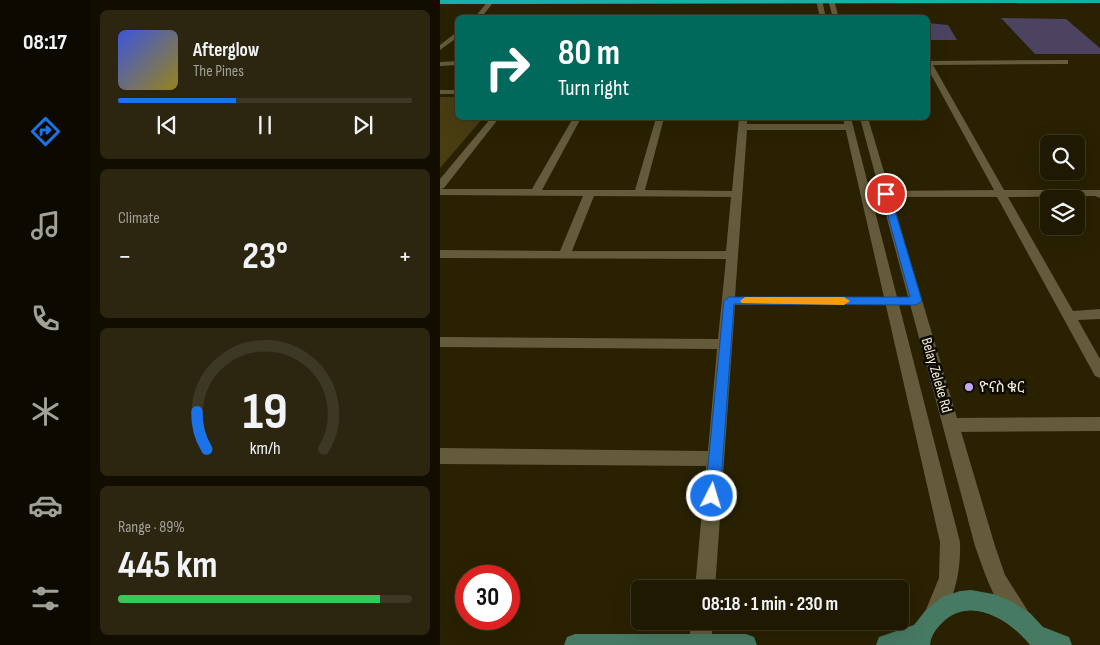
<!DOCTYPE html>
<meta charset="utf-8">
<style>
body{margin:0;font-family:"Sofia Sans Condensed","Noto Sans Ethiopic",sans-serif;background:#2c2610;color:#f1f3f6;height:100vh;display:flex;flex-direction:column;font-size:19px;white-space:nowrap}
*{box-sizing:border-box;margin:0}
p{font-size:16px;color:#a1a099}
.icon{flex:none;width:28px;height:28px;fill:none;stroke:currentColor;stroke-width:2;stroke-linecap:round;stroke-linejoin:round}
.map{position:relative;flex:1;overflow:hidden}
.drawer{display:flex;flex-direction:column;gap:10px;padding:10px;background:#110e01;width:350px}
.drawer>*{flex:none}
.hud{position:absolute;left:15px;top:15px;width:475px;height:105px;border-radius:8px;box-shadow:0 5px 20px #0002,0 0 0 1px #3c3823;background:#00695c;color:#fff;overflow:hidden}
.buttons{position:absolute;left:600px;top:135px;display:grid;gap:10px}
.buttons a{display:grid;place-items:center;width:45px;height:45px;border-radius:8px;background:#1f1901;box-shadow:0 5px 20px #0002,0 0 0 1px #3c3823;font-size:25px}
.speed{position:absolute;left:15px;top:565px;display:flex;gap:10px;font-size:25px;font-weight:700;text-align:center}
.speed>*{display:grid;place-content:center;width:65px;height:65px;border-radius:50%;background:#1f1901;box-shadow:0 5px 20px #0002,0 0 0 1px #3c3823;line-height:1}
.speed .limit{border:8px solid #d22;background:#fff;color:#111}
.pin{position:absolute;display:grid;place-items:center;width:42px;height:42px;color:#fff;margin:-21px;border:2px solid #fff;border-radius:50%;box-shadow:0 1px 5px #0007}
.me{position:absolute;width:55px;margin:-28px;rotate:5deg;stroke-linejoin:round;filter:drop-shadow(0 0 4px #0008)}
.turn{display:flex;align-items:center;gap:18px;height:105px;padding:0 20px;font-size:22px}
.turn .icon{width:65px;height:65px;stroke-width:2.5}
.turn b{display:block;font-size:35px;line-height:42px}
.big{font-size:38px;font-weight:700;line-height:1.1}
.drawer .card{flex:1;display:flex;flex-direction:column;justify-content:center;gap:8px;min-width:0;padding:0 18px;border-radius:8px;background:#2c2610}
.drawer .dial{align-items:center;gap:0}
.dial svg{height:130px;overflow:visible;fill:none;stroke:#3c3823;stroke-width:7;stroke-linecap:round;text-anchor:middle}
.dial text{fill:#f1f3f6;stroke:none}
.song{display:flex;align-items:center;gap:15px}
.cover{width:60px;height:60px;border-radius:8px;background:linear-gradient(135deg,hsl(230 70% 55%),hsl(50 70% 35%))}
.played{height:5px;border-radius:2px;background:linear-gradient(90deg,#1a73e8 40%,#3c3823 40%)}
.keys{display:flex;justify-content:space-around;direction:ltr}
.heat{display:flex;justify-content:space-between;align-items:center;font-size:28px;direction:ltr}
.charge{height:8px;border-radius:4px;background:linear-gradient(90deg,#34c759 89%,#3c3823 0)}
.trip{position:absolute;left:191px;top:580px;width:278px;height:50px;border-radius:8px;background:#1f1901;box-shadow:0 5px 20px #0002,0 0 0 1px #3c3823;font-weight:700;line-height:50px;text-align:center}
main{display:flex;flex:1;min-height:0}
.tab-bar{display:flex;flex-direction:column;width:90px;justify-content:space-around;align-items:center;background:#0c0a00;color:#a1a099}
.tab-bar .icon{width:35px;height:35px}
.tab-bar .selected{color:#1a73e8}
.tab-bar b{font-size:22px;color:#f1f3f6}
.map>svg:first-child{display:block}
</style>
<main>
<nav class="tab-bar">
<b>08:17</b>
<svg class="icon selected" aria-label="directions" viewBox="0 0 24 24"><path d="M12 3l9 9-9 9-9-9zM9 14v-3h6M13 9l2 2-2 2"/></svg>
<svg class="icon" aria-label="music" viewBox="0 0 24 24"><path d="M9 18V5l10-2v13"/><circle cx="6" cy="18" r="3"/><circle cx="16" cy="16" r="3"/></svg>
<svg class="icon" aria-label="phone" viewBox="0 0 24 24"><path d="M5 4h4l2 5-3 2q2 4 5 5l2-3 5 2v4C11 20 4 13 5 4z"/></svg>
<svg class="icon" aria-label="climate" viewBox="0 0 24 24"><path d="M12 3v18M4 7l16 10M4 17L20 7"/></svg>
<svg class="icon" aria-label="car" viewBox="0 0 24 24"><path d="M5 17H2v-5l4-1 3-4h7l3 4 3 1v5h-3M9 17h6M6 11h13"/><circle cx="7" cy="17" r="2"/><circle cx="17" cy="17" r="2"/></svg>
<svg class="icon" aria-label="filters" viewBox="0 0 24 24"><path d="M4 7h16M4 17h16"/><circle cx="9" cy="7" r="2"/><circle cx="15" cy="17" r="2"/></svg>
</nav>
<section class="drawer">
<div class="card">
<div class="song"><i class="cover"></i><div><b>Afterglow</b><p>The Pines</p></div></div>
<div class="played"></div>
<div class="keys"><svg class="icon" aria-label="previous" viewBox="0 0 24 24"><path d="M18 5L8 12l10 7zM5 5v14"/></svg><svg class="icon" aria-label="pause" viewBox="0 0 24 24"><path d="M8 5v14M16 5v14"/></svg><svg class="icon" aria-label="next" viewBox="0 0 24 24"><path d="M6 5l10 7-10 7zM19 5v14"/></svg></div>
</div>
<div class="card"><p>Climate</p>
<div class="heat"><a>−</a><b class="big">23°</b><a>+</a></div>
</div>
<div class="card dial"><svg viewBox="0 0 100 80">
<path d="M14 69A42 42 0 1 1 86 69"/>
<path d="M14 69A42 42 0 0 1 8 46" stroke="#1a73e8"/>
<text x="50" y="56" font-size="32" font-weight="700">19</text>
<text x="50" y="72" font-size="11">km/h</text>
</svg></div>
<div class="card"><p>Range · 89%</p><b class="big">445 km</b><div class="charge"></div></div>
</section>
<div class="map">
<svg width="660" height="645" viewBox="0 0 660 645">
<rect width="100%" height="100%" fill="#292101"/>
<!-- green -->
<path fill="#493e12" d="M0,97H17L18,118H43L0,168Z"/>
<!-- building -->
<path fill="#4c4361" d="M561,18L626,19L660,48V54H595Z
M488,23L508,25L517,40H488Z"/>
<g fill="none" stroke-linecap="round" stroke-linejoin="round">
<!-- minor -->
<path fill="#635b3a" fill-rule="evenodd" d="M49,0H55L41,18H34Z
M18,31V37L0,50V45Z
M628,60V64H625L493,65L564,190H660V198L655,196L568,197L633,311L660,309V319L638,320L660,359V378L655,376L557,197H446L441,194L446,191L554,190L488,69V61Z
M18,61V65L0,66V62Z
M0,90H18V94H0Z
M51,118H59L4,188L1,189H92L133,118H141L102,190H195L216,118H224L205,190L292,191L299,118H307V124H410L414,127L410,130H307L295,297H451L456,298L458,301L456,304L451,305H295L275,589H255L266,466L0,464V448L268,451L277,349L0,347V337L278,339L286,259L0,258V250L120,251L143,196L0,195V179ZM154,196L291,197L286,251H132Z
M660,417V431L511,432L505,430L503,425L505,420L511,418Z
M251,621H273L271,645H249Z"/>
<!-- tertiary -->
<path fill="#635b3a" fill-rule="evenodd" d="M376,0H382L386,18H380Z
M388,0H394L399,18H393Z
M403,118H411L520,542C521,571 515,593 503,619L496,623L489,619L485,612L499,578L500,542Z
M420,118H428L555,546L565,575L591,616L587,623L580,627C558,617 543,568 535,546Z"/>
<!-- secondary -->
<path fill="#477a63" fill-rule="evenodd" d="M531,590L553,594L571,601L590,613L603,627L629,637L632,645H590C571,621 531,595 503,622C496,629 491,635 490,645H436L439,637L474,625L485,611L502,597L520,591Z
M135,634H306L314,637L317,645H124L127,637Z"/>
<!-- trunk -->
<path fill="#18afa7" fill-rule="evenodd" d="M0,0H660V3L0,4Z"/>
</g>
<!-- route -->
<path fill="#1a73e8" stroke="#114b97" d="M446,191L450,194L482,301L476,305L294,304L280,496L278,501L272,503L267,501L265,496L284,301L289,297H470L442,194Z"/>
<!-- slow -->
<path fill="#f59e0b" d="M305,297H404L410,301L404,305L302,303L300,301Z"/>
<!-- markers -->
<circle fill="#c5a6f0" stroke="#0e0b02" stroke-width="2" cx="529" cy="387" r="5"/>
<g text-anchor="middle" stroke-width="5" stroke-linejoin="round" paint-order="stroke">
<!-- street labels -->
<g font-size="15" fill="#f2eddb" stroke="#0e0b02">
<text transform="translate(497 375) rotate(74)" y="5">Belay Zeleke Rd</text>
</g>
<!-- poi labels -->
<g font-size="15" fill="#f2eddb" stroke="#0e0b02" text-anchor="start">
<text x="539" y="392">ዮናስ ቁር</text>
</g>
</g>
</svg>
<div class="buttons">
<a><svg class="icon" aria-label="search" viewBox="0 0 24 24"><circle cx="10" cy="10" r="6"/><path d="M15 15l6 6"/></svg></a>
<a><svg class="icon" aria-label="layers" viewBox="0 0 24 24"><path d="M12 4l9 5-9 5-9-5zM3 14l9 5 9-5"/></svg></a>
</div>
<div class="speed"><div class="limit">30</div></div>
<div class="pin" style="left:446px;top:194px;background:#d93025"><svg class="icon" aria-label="arrive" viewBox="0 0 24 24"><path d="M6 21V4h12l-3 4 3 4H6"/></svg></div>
<svg class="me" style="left:272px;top:496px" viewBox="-20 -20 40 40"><circle r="17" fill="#1a73e8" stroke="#fff" stroke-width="3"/><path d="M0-11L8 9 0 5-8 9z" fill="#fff"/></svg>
<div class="trip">08:18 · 1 min · 230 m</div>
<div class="hud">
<div class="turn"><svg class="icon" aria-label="right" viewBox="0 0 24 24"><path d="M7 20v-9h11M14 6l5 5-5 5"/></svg><div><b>80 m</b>Turn right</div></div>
</div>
</div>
</main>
